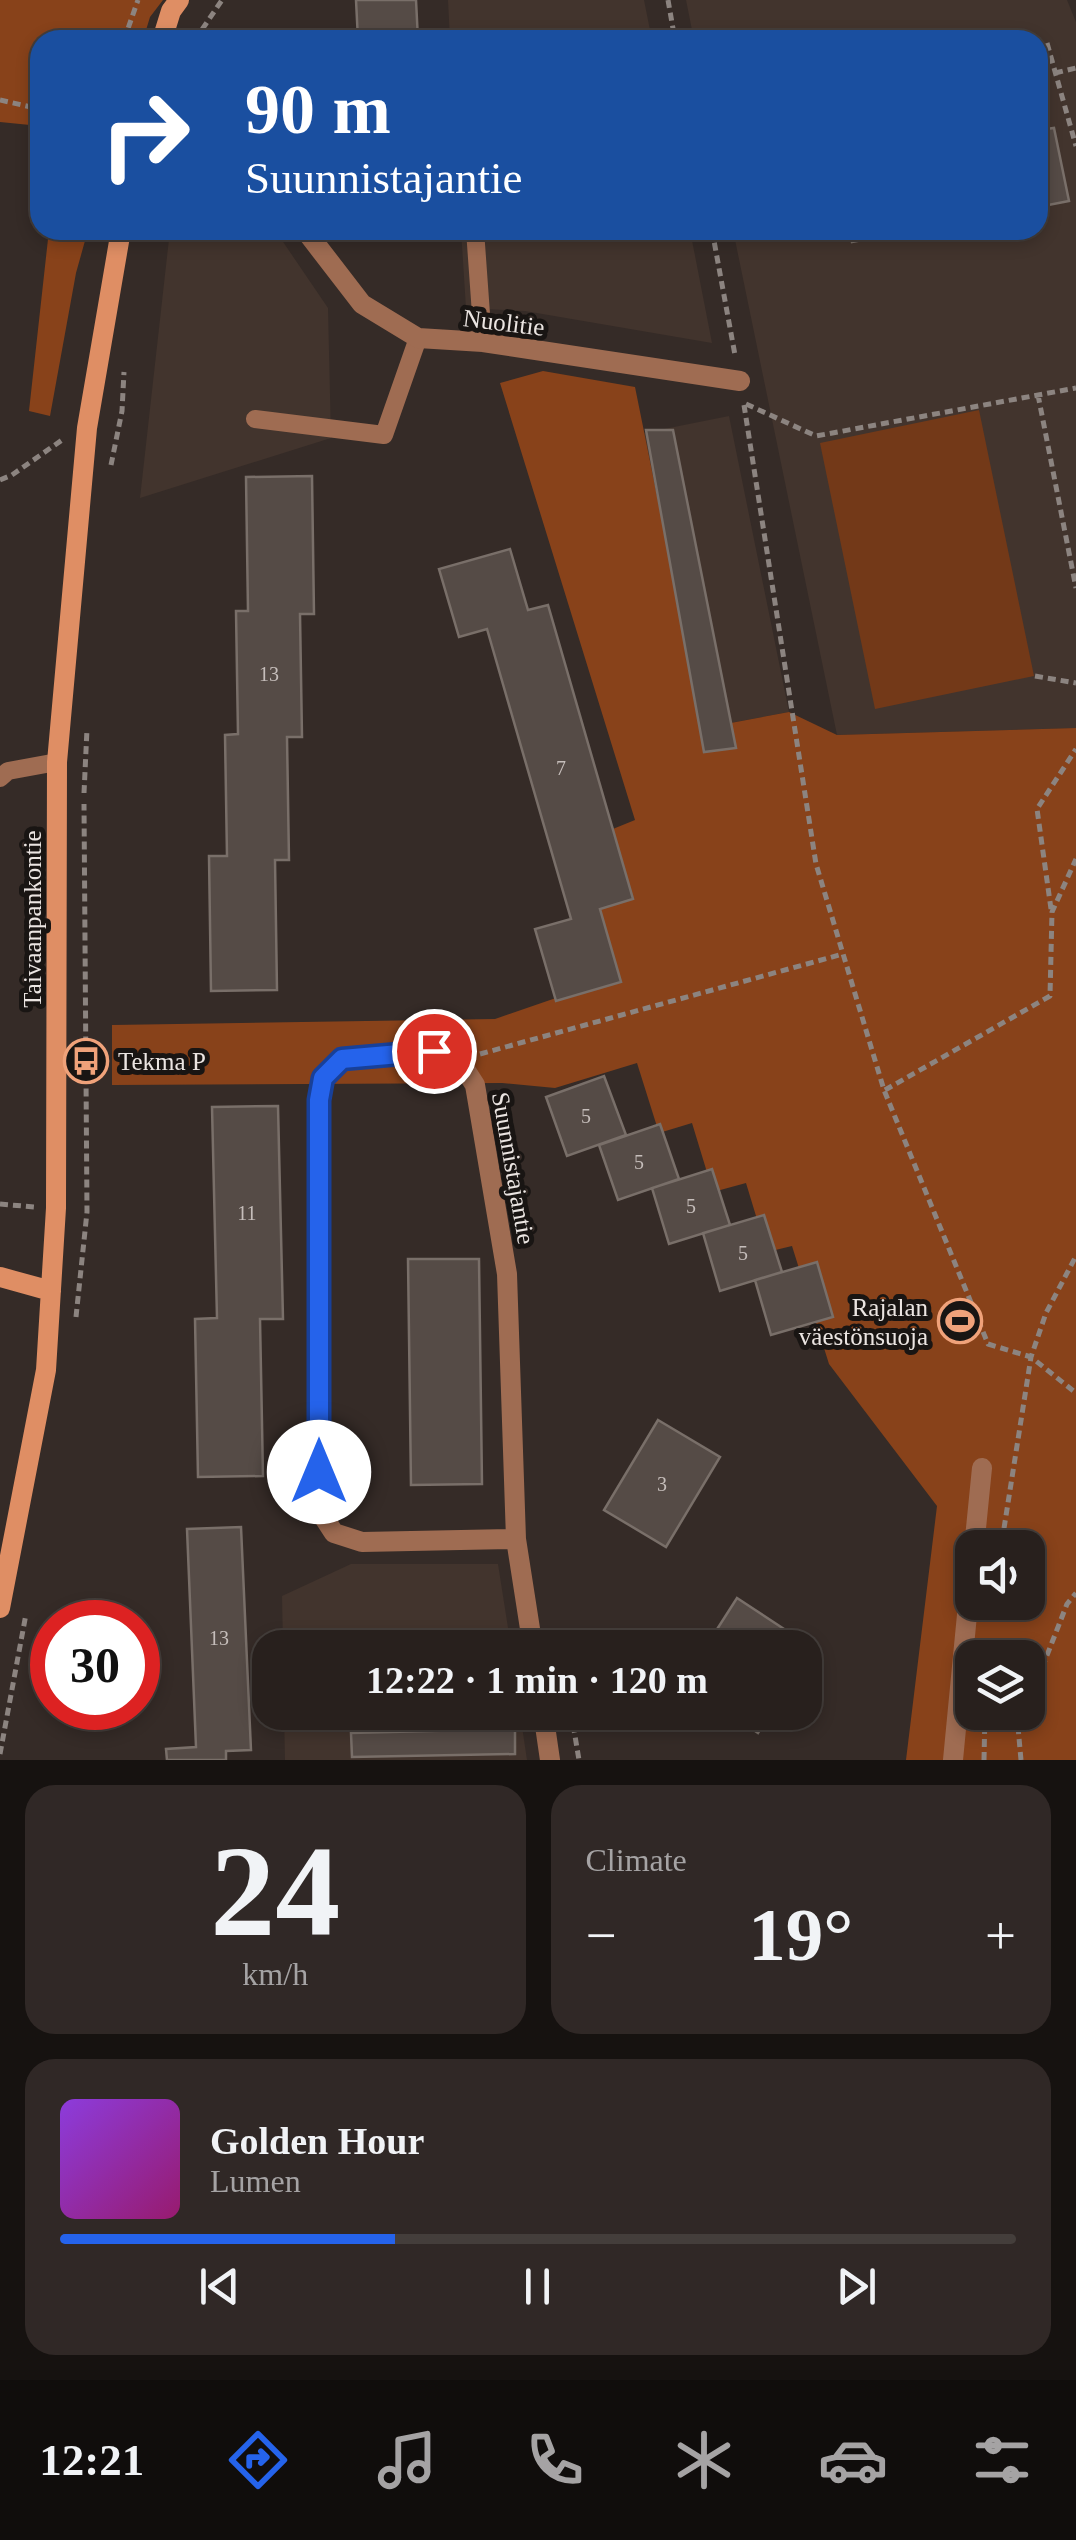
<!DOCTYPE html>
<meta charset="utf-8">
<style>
body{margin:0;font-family:Georgia,serif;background:#302826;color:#f1f3f6;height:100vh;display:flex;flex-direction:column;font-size:38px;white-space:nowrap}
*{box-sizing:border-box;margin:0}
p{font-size:32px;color:#a5a3a4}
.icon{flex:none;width:55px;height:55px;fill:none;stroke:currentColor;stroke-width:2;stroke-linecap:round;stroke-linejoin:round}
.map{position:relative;height:1760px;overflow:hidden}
.sheet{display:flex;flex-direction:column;gap:25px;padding:25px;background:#161210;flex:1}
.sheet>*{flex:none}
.top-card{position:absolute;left:30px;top:30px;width:1018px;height:210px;border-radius:30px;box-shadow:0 5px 15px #0003,0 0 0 2px #443e3b;background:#1a4fa0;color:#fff;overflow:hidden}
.buttons{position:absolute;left:955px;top:1530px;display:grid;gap:20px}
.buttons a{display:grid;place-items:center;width:90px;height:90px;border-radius:20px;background:#28201d;box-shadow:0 5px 15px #0003,0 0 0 2px #443e3b;font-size:50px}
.speed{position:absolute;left:30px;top:1600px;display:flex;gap:20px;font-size:50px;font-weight:700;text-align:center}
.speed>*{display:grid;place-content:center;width:130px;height:130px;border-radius:50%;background:#28201d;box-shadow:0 5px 15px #0003,0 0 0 2px #443e3b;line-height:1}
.speed .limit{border:15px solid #d22;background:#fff;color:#111}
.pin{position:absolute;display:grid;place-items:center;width:85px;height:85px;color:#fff;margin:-42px;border:5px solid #fff;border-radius:50%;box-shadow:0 2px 10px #0007}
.me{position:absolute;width:110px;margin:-55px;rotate:0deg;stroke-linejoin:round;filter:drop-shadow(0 0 8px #0008)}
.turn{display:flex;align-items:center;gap:35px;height:210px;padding:0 50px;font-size:45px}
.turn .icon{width:130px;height:130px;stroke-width:2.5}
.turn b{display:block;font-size:70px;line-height:85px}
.big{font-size:75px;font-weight:800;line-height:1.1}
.sheet .tile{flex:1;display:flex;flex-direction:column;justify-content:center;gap:15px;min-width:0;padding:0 35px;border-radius:30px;background:#302826}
.sheet .dial{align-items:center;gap:0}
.dial b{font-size:130px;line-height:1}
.song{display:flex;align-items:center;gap:30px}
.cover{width:120px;height:120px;border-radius:15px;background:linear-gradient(135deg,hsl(270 70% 55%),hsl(320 70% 35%))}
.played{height:10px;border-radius:5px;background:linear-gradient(90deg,#2563eb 35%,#443e3b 35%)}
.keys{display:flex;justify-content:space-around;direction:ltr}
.heat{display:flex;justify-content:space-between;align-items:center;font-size:55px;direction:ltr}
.sheet .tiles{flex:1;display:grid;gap:25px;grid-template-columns:1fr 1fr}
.tile:last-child{grid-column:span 2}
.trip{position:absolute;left:252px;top:1630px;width:570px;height:100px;border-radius:30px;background:#28201d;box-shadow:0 5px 15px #0003,0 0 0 2px #443e3b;font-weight:800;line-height:100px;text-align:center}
.tabs{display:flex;height:160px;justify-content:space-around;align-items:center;background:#100d0c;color:#a5a3a4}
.tabs .icon{width:70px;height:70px}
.tabs .current{color:#2563eb}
.tabs b{font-size:45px;color:#f1f3f6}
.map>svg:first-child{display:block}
</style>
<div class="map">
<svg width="1076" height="1760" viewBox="0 0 1076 1760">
<rect width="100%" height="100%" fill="#352b27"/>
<!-- built -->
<path fill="#42342d" d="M448,0H644L652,40H450Z
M686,0H1067L1076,22V728L837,735L733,230H1038V40H694Z
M170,230H275L328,308L331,438L140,498Z
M461,230H690L712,343L525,311L466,308Z
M729,416L789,712L703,728L644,433Z
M351,1564H498L511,1647H283L282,1596Z
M284,1713H520L527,1760H285Z"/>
<!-- green -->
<path fill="#733918" d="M979,410L1034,676L875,709L820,443Z"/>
<!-- forest -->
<path fill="#88421a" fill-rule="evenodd" d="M0,0H163L150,17L143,40H40V126L0,122Z
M49,230H88L76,273L50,416L29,411Z
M543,371L635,387L704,728L789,712L837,735L1076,728V1760H906L937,1506L829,1364L792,1246L767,1252L746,1183L713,1192L692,1123L659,1133L637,1063L555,1088L502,1083L112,1085V1025L495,1019L611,979L590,912L603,833L635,820L500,383ZM972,1548H1028V1602H972ZM972,1658H1028V1712H972Z"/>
<!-- building -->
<path fill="#554b46" stroke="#796f69" stroke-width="2.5" d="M356,0H416L418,40H358Z
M1054,128L1069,201L1038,207V130Z
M850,230H914L852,242Z
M646,430H673L736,748L704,752Z
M312,476L314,614H300L302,737H287L289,860H275L277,990L211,991L209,856H227L225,735L238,734L236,611H248L246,477Z
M510,549L528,610L548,605L633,899L600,909L621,982L556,1001L535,929L571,919L487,629L459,637L439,569Z
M604,1076L626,1135L567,1156L546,1097Z
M278,1106L283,1319H260L263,1476L198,1477L195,1319L217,1318L212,1107Z
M660,1124L679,1179L618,1200L599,1145Z
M712,1169L730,1225L669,1244L652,1188Z
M764,1215L782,1272L720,1291L703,1233Z
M408,1259H479L482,1484L411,1485Z
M817,1262L833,1317L771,1335L755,1280Z
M658,1420L720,1457L666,1547L604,1510Z
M241,1527L251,1750L226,1751V1760H167L166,1749L196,1747L187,1529Z
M737,1598L813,1648L805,1660V1648H705Z
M501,1644V1648H377Z
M727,1712H771L758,1733Z
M515,1729V1754L352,1757L351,1733Z"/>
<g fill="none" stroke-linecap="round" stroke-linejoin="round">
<!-- path -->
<path stroke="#8c8480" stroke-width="5" stroke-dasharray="8 5" stroke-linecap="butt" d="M668,0L675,40
M124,40L138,0
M195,40L222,0
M1047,43L1076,146
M1055,73L1076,68
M0,100L40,109
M712,230L735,355
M1038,395L1076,588
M746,404L816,436L1076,388
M744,405L816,864L884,1090L988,1344L1031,1357L1076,1393
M111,465L122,411L124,372
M0,480L12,475L62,440
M1035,676L1076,683
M84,793L87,729
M1051,909L1037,809L1076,749
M480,1054L843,954
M885,1090L1050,996L1052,912L1076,859
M0,1204L34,1207
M76,1317L87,1212L84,804
M1002,1541L1031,1357L1046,1313L1076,1256
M1028,1704L1067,1604L1076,1593
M571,1712L579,1760
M0,1754L26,1614
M984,1760L985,1712
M1021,1760L1018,1727L1024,1712"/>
<!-- lane -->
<path stroke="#9f6c52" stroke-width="18" d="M475,230L483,342
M255,419L384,435L418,338
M0,778L8,771L57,762"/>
<!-- street -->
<path stroke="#9f6c52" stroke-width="20" d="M305,230L362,304L418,338L483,342L740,381
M516,1539L362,1542L334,1533L319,1510V1100L323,1078L342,1059L435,1051L459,1060L475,1085L507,1274L516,1539L533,1648
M974,1548L982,1468
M543,1712L550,1760
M953,1760L972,1563"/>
<!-- secondary -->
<path stroke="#df8e64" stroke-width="20" d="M162,40L171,11L179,0
M0,1277L51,1291
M0,1608L46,1370L56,1208L57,762L87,428L121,230"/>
</g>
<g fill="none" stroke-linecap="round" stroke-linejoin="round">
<defs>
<path id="route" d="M319,1472V1100L323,1078L342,1059L434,1051"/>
</defs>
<!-- route casing -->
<use href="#route" stroke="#184099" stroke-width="25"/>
<!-- route -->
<use href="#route" stroke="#2563eb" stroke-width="18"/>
</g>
<!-- icons -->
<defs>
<symbol id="bus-ring" viewBox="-11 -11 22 22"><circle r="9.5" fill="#191513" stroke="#f0a27a" stroke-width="1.5"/><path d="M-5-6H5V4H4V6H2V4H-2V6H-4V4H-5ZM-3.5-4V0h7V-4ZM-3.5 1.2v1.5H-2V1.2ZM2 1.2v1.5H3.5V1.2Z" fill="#f0a27a"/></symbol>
<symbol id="stadium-ring" viewBox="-11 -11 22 22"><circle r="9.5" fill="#191513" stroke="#f0a27a" stroke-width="1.5"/><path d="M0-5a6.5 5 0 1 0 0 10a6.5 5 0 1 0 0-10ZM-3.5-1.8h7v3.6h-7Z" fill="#f0a27a"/></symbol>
</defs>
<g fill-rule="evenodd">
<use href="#bus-ring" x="61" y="1036" width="50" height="50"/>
<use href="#stadium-ring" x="935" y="1296" width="50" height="50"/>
</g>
<g text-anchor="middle" stroke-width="10" stroke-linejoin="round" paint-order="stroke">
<!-- number labels -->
<g font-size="20" fill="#c6bebb">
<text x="269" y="681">13</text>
<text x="561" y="775">7</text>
<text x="586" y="1123">5</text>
<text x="639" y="1169">5</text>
<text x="691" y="1213">5</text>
<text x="247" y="1220">11</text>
<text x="743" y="1260">5</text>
<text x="662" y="1491">3</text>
<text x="219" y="1645">13</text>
</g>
<!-- street labels -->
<g font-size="25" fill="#ebe5e2" stroke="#191513">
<text transform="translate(504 322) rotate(7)" y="9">Nuolitie</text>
<text transform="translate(32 919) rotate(-90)" y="9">Taivaanpankontie</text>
<text transform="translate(514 1168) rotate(80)" y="9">Suunnistajantie</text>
</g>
<!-- poi labels -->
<g font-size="25" fill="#ebe5e2" stroke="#191513" text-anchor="start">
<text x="118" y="1070">Tekma P</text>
<text x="928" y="1316" text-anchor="end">Rajalan<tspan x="928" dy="29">väestönsuoja</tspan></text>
</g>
</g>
</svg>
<div class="buttons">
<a><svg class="icon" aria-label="sound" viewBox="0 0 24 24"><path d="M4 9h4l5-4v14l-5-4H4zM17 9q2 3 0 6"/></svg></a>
<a><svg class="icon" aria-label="layers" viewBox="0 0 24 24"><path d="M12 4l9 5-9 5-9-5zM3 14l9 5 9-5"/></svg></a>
</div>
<div class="speed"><div class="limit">30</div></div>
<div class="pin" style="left:434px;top:1051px;background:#d93025"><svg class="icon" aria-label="arrive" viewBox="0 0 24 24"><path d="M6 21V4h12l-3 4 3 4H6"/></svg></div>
<svg class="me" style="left:319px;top:1472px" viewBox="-20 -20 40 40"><circle r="19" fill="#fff"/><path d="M0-13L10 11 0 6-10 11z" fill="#2563eb"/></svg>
<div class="trip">12:22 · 1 min · 120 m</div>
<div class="top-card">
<div class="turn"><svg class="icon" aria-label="right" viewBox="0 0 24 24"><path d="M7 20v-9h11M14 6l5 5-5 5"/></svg><div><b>90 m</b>Suunnistajantie</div></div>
</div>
</div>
<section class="sheet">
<div class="tiles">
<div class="tile dial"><b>24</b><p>km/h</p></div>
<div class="tile"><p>Climate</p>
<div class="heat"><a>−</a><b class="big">19°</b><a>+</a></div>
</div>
<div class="tile">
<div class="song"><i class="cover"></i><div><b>Golden Hour</b><p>Lumen</p></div></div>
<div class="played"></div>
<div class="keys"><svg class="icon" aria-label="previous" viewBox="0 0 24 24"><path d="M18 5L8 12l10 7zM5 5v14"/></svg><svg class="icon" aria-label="pause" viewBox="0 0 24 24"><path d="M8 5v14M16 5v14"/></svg><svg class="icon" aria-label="next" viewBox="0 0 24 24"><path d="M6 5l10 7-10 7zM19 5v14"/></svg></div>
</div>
</div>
</section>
<nav class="tabs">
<b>12:21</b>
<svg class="icon current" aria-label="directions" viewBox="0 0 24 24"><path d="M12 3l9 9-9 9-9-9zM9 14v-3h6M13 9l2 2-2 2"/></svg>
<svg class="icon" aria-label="music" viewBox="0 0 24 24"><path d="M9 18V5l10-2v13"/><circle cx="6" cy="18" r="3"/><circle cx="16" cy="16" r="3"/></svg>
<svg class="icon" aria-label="phone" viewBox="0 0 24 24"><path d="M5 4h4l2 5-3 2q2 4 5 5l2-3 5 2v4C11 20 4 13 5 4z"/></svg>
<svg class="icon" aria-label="climate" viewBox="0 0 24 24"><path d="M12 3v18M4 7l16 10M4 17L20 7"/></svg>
<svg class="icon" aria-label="car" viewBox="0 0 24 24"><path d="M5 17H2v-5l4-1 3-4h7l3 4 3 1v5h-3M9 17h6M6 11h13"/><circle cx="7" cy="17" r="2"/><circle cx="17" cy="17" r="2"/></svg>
<svg class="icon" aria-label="filters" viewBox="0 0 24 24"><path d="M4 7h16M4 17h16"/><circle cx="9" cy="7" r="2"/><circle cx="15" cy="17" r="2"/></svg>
</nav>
